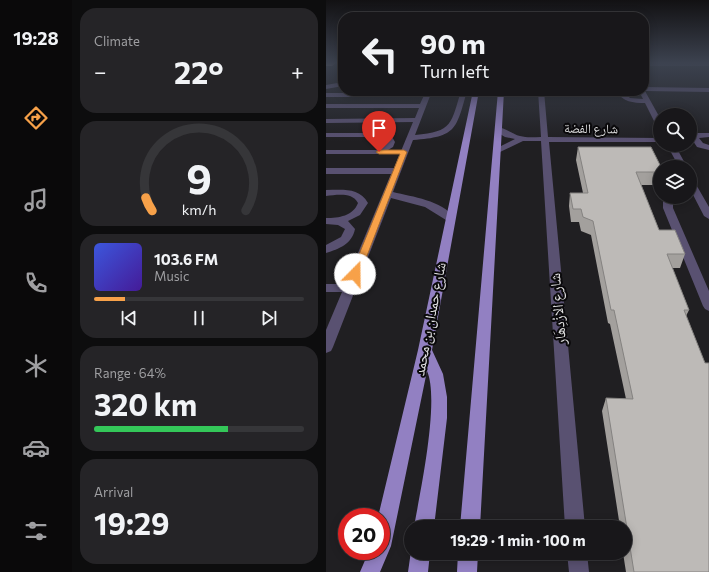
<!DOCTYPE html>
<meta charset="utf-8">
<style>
body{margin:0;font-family:Commissioner,"Noto Naskh Arabic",sans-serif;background:#252427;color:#f1f3f6;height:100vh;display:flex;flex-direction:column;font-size:15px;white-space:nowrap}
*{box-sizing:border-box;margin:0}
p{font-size:13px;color:#9f9fa2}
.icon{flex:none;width:22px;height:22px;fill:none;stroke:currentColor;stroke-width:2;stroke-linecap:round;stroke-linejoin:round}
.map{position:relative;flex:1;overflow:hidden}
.drawer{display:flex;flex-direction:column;gap:8px;padding:8px;background:#0d0d0e;width:254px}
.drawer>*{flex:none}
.hud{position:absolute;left:12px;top:12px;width:311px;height:84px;border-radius:16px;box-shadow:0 2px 10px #0003,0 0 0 1px #363639;background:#18171a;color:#f1f3f6;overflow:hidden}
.tools{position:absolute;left:327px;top:108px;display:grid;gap:8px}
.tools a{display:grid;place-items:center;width:44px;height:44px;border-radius:50%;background:#18171a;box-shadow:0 2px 10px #0003,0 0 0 1px #363639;font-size:20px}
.speed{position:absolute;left:12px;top:508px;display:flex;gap:8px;font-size:20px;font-weight:700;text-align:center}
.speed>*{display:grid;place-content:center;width:52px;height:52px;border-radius:50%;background:#18171a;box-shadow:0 2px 10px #0003,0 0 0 1px #363639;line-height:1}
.speed .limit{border:6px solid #d22;background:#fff;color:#111}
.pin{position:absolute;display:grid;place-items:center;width:34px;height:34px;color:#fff;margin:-41px -17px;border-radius:50% 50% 50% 0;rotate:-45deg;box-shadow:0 0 4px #0007}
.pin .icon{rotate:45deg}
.me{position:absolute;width:44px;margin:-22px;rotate:22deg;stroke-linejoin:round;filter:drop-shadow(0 0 3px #0008)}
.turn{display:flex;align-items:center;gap:14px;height:84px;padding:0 16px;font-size:18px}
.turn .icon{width:52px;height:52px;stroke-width:2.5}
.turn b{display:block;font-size:28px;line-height:34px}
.big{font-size:30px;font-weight:700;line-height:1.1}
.drawer .card{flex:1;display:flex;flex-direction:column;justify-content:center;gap:6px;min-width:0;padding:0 14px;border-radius:16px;background:#252427}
.drawer .dial{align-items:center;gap:0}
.dial svg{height:104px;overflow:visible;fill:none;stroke:#363639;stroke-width:7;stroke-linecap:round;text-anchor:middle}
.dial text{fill:#f1f3f6;stroke:none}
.song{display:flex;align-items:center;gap:12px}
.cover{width:48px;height:48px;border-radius:6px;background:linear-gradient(135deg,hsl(230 70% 55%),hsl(260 70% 35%))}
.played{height:4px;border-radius:2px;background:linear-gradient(90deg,#f7a149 15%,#363639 15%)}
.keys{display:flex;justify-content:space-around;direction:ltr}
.heat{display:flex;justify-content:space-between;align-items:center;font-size:22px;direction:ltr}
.charge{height:6px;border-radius:3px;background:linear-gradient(90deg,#34c759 64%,#363639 0)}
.trip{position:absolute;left:78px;top:520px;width:228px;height:40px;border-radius:20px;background:#18171a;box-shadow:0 2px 10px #0003,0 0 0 1px #363639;font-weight:700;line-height:40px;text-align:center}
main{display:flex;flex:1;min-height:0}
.tab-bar{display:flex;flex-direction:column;width:72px;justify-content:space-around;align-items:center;background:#0a090a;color:#9f9fa2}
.tab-bar .icon{width:28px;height:28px}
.tab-bar .selected{color:#f7a149}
.tab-bar b{font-size:18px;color:#f1f3f6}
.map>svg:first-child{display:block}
</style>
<main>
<nav class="tab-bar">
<b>19:28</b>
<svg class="icon selected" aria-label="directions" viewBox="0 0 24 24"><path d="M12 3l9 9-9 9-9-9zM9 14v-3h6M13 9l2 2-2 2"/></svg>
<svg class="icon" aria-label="music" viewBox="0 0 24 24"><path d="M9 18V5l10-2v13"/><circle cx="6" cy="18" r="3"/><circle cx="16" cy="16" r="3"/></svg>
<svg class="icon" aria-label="phone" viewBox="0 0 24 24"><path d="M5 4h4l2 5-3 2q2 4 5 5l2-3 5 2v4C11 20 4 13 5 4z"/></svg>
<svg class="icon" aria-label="climate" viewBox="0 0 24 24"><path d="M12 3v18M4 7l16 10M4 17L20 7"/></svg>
<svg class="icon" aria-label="car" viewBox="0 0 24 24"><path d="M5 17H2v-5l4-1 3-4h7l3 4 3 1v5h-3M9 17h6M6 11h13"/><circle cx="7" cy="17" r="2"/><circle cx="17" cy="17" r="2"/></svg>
<svg class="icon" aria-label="filters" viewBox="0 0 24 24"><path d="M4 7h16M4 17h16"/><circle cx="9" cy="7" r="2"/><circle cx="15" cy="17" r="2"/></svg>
</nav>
<section class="drawer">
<div class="card"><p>Climate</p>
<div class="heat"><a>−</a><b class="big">22°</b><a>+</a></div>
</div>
<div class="card dial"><svg viewBox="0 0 100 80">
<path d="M14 69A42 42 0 1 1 86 69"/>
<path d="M14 69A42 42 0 0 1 9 59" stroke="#f7a149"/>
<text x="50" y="56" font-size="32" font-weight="700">9</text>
<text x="50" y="72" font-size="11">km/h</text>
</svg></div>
<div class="card">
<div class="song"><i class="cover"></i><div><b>103.6 FM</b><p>Music</p></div></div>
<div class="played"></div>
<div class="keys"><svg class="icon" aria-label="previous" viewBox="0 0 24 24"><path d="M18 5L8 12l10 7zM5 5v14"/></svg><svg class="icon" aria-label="pause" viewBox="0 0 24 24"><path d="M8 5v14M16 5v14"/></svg><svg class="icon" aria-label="next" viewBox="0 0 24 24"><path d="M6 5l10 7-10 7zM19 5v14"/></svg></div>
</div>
<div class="card"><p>Range · 64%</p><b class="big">320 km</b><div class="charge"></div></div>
<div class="card"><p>Arrival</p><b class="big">19:29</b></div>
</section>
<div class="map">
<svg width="383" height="572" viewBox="0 0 383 572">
<rect width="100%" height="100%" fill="#201f22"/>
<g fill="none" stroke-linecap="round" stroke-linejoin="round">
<!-- minor -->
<path fill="#595171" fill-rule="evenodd" d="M318,62H383V66H318Z
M17,82V86L0,89V85Z
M318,87L383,88V92L319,91L334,118V127L330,125L319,103C307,103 297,102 290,91H296L304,98L317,99L313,91H318Z
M81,91H91L73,97H0V93H73Z
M100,91H106L89,135C127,132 125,123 135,91H141C130,129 131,137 87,140L67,192C87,197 115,200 129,218L124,221L120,220L99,207L65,198L7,347L5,351L0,353V330L16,292H0V284H19L65,174H0V168H68L87,122L0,123V119L89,118L93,108H0V104H94Z
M212,91H218L222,137L334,138V142H223L259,527H239L215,141H197L174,152H171L167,150L189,139L179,137L169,131V127C177,126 186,134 194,136C201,138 208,137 215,137Z
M0,133H53L65,135L69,142L67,147L62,150L65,152L61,154H0V150H51L61,142L59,139L53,137H0Z
M369,133H383V137L373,138L377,143L383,145V150L371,147L365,138Z
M341,145H349L361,167H353Z
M364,178L368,181L383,207V219L378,216L364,189Z
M0,190C16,190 33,187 42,203L34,215L22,221L29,229C26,244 13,249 0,253V245L15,237L19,229L12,225L0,224V218C13,218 27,216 32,203C26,192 11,195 0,196Z
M341,197H355L347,201V208L383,291V311L379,309L377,306L337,208V200Z
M241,553H261L263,572H243Z"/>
<!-- major -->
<path fill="#9280c2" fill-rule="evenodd" d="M147,91H153L106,350L117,374L121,397V418L108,527H88C94,493 114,400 101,371L65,546L54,572H34L43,551H55V517H52L92,350Z
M172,91H178L154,527H134Z
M85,551V553H104L102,572H82Z
M132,553H152L151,572H131Z"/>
</g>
<!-- wall -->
<path fill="#a3a09d" d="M0,62H10L6,66H0Z
M252,147L334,167V185H315L333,230L359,254L354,268H346L363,310L360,316L383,572H300L297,553H299V527H294L276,411L280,398L300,399L284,324L282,323L265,235L255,231L253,222H245L243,206L244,193H257L250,160Z"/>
<!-- shaded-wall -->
<path fill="#848280" d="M5,62H10L6,66Z"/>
<!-- building -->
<path fill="#bdbab7" stroke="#848280" d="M252,147H325L335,167H334V172H310L333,230H349L359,254H341L363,310H358L379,363H383V572H308L280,398L307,399L288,310H285L267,221L257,217L255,209H247L244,193H262Z"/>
<!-- sky -->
<linearGradient id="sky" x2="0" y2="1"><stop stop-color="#121113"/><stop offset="0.44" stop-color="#3c424f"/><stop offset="1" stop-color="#3c424f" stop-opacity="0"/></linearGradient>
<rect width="383" height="142" fill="url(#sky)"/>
<!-- route -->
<path fill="#f7a149" stroke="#a1692f" d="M78,150L81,152L34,274L32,276H26L25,274L74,154H53L50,152L53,150Z"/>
<g text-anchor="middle" stroke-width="4" stroke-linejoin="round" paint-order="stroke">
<!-- far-street labels -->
<g font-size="13" fill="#dededf" stroke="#0a090b">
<text transform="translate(265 128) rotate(1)" y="5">شارع الفضة</text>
</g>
<!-- street labels -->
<g font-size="15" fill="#dededf" stroke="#0a090b">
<text transform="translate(232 309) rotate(-95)" y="5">شارع الازْدِهَار</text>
<text transform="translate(104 319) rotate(-79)" y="5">شارع حمدان بن محمد</text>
</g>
</g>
</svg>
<div class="tools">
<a><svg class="icon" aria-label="search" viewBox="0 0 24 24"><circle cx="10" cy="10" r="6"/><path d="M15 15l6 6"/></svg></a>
<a><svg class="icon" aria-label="layers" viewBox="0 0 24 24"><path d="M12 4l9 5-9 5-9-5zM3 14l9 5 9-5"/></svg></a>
</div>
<div class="speed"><div class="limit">20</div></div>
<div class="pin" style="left:53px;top:152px;background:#d93025"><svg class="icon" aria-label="arrive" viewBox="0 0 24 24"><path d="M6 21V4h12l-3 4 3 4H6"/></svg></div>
<svg class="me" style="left:29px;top:274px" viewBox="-20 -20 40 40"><circle r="19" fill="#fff"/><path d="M0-13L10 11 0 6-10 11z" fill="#f7a149"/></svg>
<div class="trip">19:29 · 1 min · 100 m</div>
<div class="hud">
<div class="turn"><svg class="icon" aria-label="left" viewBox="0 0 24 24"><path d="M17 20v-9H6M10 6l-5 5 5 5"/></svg><div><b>90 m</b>Turn left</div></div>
</div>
</div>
</main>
